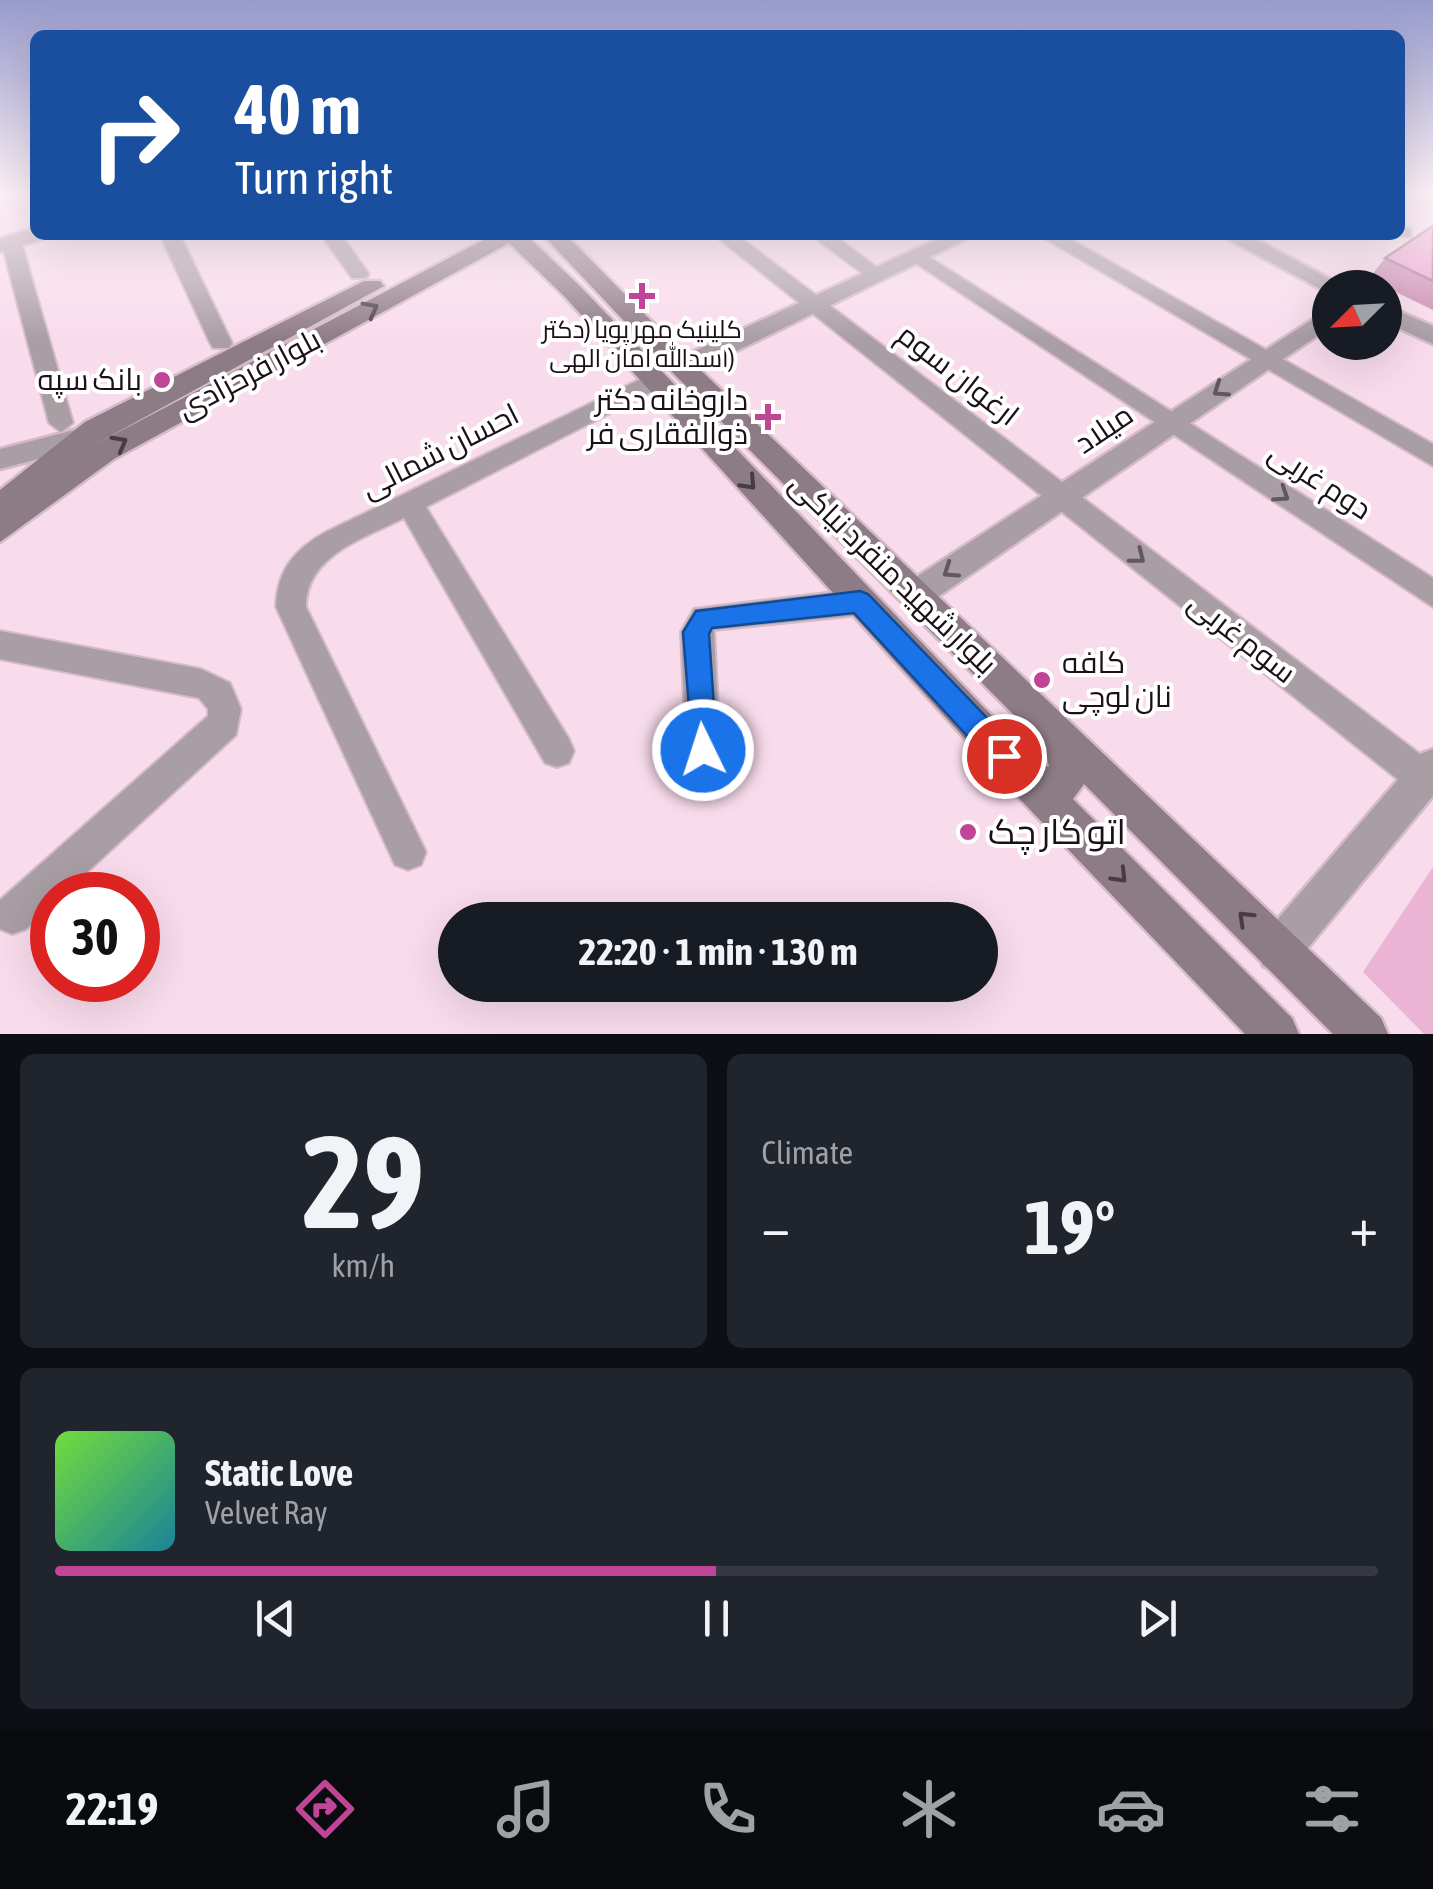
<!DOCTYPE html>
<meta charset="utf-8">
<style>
body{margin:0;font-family:"Asap Condensed",Cairo,sans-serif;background:#20242c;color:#f1f3f6;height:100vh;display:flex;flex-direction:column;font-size:38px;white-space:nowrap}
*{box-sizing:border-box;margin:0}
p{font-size:32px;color:#9ea1a6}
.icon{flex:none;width:55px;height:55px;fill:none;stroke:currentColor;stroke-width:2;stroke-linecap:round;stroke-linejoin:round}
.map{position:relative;height:1034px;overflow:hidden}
.details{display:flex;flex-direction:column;gap:20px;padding:20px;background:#0d0f14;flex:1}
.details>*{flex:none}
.guide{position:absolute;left:30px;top:30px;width:1375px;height:210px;border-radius:15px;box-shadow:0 10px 40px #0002;background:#1a4fa0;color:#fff;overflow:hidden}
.needle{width:65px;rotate:246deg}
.tools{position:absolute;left:1312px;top:270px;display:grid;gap:20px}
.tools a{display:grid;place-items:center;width:90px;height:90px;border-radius:50%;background:#171b24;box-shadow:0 10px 40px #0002;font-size:50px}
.speed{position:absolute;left:30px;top:872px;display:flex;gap:20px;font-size:50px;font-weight:700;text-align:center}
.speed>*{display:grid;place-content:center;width:130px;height:130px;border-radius:50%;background:#171b24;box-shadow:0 10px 40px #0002;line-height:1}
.speed .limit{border:15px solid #d22;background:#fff;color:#111}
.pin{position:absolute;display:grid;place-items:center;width:85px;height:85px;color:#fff;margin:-42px;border:5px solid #fff;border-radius:50%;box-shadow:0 2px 10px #0007}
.me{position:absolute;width:110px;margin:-55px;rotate:356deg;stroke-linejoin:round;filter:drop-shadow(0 0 8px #0008)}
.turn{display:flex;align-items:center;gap:35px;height:210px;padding:0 40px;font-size:45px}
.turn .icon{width:130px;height:130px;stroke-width:2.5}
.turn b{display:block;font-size:70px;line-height:85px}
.big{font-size:75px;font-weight:700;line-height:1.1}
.details .card{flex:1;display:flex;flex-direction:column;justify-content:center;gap:15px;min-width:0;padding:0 35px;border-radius:15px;background:#20242c}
.details .dial{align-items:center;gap:0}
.dial b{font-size:130px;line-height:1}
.song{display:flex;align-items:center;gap:30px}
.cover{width:120px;height:120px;border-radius:15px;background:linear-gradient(135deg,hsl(100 70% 55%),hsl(190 70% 35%))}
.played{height:10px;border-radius:5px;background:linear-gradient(90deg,#c04597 50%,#363941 50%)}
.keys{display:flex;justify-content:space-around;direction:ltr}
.heat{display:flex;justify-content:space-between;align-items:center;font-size:55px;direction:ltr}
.details .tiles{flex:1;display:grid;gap:20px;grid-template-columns:1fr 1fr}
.card:last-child{grid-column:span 2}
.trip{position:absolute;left:438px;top:902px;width:560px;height:100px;border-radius:50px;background:#171b24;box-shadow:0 10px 40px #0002;font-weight:700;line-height:100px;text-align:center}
.dock{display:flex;height:160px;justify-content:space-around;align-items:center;background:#090b0e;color:#9ea1a6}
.dock .icon{width:70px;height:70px}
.dock .active{color:#c04597}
.dock b{font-size:45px;color:#f1f3f6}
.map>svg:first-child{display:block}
</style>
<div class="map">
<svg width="1433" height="1034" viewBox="0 0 1433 1034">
<rect width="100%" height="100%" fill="#f9dcec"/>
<!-- green -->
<path fill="#ebb4d4" d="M1433,867V1034H1424L1363,972Z"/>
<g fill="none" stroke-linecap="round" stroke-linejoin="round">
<defs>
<path id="minor" d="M1400,225L1411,229V237L1393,235H1400Z
M11,235L21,241L73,423L61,432L49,423L1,241Z
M160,235H180L232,343L229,348H213L210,343Z
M321,235H341L369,274L366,278H352Z
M714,235H737L1433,764V791L1423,795L1411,790Z
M811,235H834L887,275L877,281L870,279Z
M1039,235H1063L1433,444V466Z
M918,250L1433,578V607L911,260L908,256Z
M653,373L661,375L665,381L661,387L426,507L569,739L574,751L569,763L557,767L545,763L404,518C365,538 306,555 306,607L426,852L421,865L408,870L395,865L276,607C277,570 295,549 326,532Z
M860,589L871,593L875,602L871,611L860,615L714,630L720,750L715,762L703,766L691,762L686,750L681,632L694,609Z
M0,631L201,669L230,683L241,709L236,735L62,895H52V904L26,929L12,934L0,929V900L208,716V709L199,698L0,659Z"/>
<path id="tertiary" d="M35,228V235H45L43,239L0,252V238Z
M946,235H975L691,373H673L669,367L673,361Z
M1220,235H1248L1347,288H1330L1328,293Z
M1385,305L1433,326V344L1385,322Z
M1330,308V327L926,605L915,609L904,605L899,595L904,585Z
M82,428L92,431L96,438L92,445L0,469V449Z
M1433,749V796L1293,966L1278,972L1263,966L1257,951L1263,936L1420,754Z"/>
<path id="secondary" d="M493,235H526L581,287L1039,765L1049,767L1045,746L673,373L543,235H566L691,361L1381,1018L1388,1034H1333L1084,784L1073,799L1292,1018L1299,1034H1245L1015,794L565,297L509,243L114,459L0,542V490L85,422L364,281H380L384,286L94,445Z"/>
</defs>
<!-- minor casing -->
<use href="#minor" stroke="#d5bbca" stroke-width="4"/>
<!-- tertiary casing -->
<use href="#tertiary" stroke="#d5bbca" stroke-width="5"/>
<!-- secondary casing -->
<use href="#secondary" stroke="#d5bbca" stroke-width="5"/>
<!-- minor -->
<use href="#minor" fill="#aa9ea5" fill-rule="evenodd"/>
<!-- tertiary -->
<use href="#tertiary" fill="#aa9ea5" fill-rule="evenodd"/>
<!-- secondary -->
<use href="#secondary" fill="#8d7b85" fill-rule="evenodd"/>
</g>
<!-- wall -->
<path fill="#ca8ab0" d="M1433,226V310L1369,279L1385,258Z"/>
<!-- building -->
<path fill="#eba0cd" stroke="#a47090" stroke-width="2.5" d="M1433,226V281L1385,258Z"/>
<!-- one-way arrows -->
<defs><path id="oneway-chevron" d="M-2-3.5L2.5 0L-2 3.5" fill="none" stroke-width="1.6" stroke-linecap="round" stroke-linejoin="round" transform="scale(2.5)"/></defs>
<g stroke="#483b42">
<use href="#oneway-chevron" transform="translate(371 309) rotate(-28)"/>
<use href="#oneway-chevron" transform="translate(120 443) rotate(-29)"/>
<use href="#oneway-chevron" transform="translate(749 483) rotate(47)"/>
<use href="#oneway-chevron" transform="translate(1120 876) rotate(46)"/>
<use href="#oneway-chevron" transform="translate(1245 918) rotate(-136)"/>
</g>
<g stroke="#62575e">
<use href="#oneway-chevron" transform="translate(1220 390) rotate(146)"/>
<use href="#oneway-chevron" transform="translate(1282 495) rotate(33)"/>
<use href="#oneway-chevron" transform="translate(1138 557) rotate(38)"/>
<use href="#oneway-chevron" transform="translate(950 571) rotate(146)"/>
</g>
<!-- sky -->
<linearGradient id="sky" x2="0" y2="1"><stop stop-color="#979bcc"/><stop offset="0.57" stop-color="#fceff6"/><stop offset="1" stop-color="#fceff6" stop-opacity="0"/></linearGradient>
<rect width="1433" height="340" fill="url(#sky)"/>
<!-- route -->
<path fill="#1a73e8" stroke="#114b97" stroke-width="2.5" d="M860,591L868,594L1014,746L1018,756L1014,765L1004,769L994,765L854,613L712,628L709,634L717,750L713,759L703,763L693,759L683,632L696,611Z"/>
<!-- markers -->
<g fill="#c04597" stroke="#fff" stroke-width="4">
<path d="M637 281h10v10h10v10h-10v10h-10v-10h-10v-10h10z"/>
<circle cx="162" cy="380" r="10"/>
<path d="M763 402h10v10h10v10h-10v10h-10v-10h-10v-10h10z"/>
<circle cx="1042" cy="680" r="10"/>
<circle cx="968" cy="832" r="10"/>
</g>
<g text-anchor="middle" stroke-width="8" stroke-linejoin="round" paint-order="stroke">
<!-- far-poi labels -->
<g font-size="25" fill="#1a1016" stroke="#fff">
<text x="642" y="338">کلینیک مهر پویا (دکتر<tspan x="642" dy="29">اسدالله امان الهی)</tspan></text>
</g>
<!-- street labels -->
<g font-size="30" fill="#1a1016" stroke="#fff">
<text transform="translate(249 374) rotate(-28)" y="10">بلوار فرحزادی</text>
<text transform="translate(958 375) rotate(38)" y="10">ارغوان سوم</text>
<text transform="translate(1104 429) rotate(-34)" y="10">میلاد</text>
<text transform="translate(440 451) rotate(-27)" y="10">احسان شمالی</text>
<text transform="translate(1320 481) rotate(33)" y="10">دوم غربی</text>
<text transform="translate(893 574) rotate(44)" y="10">بلوار شهید منفرد نیاکی</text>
<text transform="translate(1242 638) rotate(38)" y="10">سوم غربی</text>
</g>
<!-- poi labels -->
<g font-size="30" fill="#1a1016" stroke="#fff" text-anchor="end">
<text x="142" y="390">بانک سپه</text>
<text x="748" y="410">داروخانه دکتر<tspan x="748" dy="34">ذوالفقاری فر</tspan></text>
<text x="1062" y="673" text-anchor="start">کافه<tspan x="1062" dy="34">نان لوچی</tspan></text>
</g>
<!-- near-poi labels -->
<g font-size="35" fill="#1a1016" stroke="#fff" text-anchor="start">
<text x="988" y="844">اتو کار چک</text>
</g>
</g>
</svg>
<div class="tools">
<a><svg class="needle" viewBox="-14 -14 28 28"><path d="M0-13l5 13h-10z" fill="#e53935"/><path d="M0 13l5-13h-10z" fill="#9ea1a6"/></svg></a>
</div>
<div class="speed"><div class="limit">30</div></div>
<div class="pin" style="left:1004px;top:756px;background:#d93025"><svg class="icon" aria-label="arrive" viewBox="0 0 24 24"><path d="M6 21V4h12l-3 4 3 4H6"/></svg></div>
<svg class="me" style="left:703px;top:750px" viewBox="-20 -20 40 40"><circle r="17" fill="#1a73e8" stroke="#fff" stroke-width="3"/><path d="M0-11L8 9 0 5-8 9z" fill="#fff"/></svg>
<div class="trip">22:20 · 1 min · 130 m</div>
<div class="guide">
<div class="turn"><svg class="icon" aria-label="right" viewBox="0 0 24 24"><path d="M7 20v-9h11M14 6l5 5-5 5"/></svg><div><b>40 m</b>Turn right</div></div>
</div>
</div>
<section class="details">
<div class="tiles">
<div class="card dial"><b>29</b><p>km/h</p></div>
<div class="card"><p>Climate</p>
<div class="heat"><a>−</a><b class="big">19°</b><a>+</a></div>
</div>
<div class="card">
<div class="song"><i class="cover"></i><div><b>Static Love</b><p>Velvet Ray</p></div></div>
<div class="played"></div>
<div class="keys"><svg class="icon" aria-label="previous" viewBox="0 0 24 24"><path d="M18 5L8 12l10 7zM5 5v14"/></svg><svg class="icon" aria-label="pause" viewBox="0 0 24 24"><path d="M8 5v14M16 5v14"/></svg><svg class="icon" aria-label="next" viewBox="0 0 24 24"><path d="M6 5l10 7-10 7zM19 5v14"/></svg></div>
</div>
</div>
</section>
<nav class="dock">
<b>22:19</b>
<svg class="icon active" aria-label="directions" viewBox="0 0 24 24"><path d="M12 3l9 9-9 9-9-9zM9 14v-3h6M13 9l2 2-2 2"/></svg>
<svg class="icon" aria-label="music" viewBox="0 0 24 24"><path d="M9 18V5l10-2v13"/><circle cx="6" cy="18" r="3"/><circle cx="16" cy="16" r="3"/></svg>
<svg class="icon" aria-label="phone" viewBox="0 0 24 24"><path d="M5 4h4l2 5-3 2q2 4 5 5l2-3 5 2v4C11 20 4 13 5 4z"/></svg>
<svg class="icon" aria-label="climate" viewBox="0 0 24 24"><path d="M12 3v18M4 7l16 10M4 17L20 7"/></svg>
<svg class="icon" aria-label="car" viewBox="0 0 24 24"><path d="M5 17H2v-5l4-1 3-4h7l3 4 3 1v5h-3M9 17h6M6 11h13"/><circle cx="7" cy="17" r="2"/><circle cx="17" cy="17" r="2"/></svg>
<svg class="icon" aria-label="filters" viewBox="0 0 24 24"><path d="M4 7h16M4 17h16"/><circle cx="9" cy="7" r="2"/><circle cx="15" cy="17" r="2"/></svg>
</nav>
